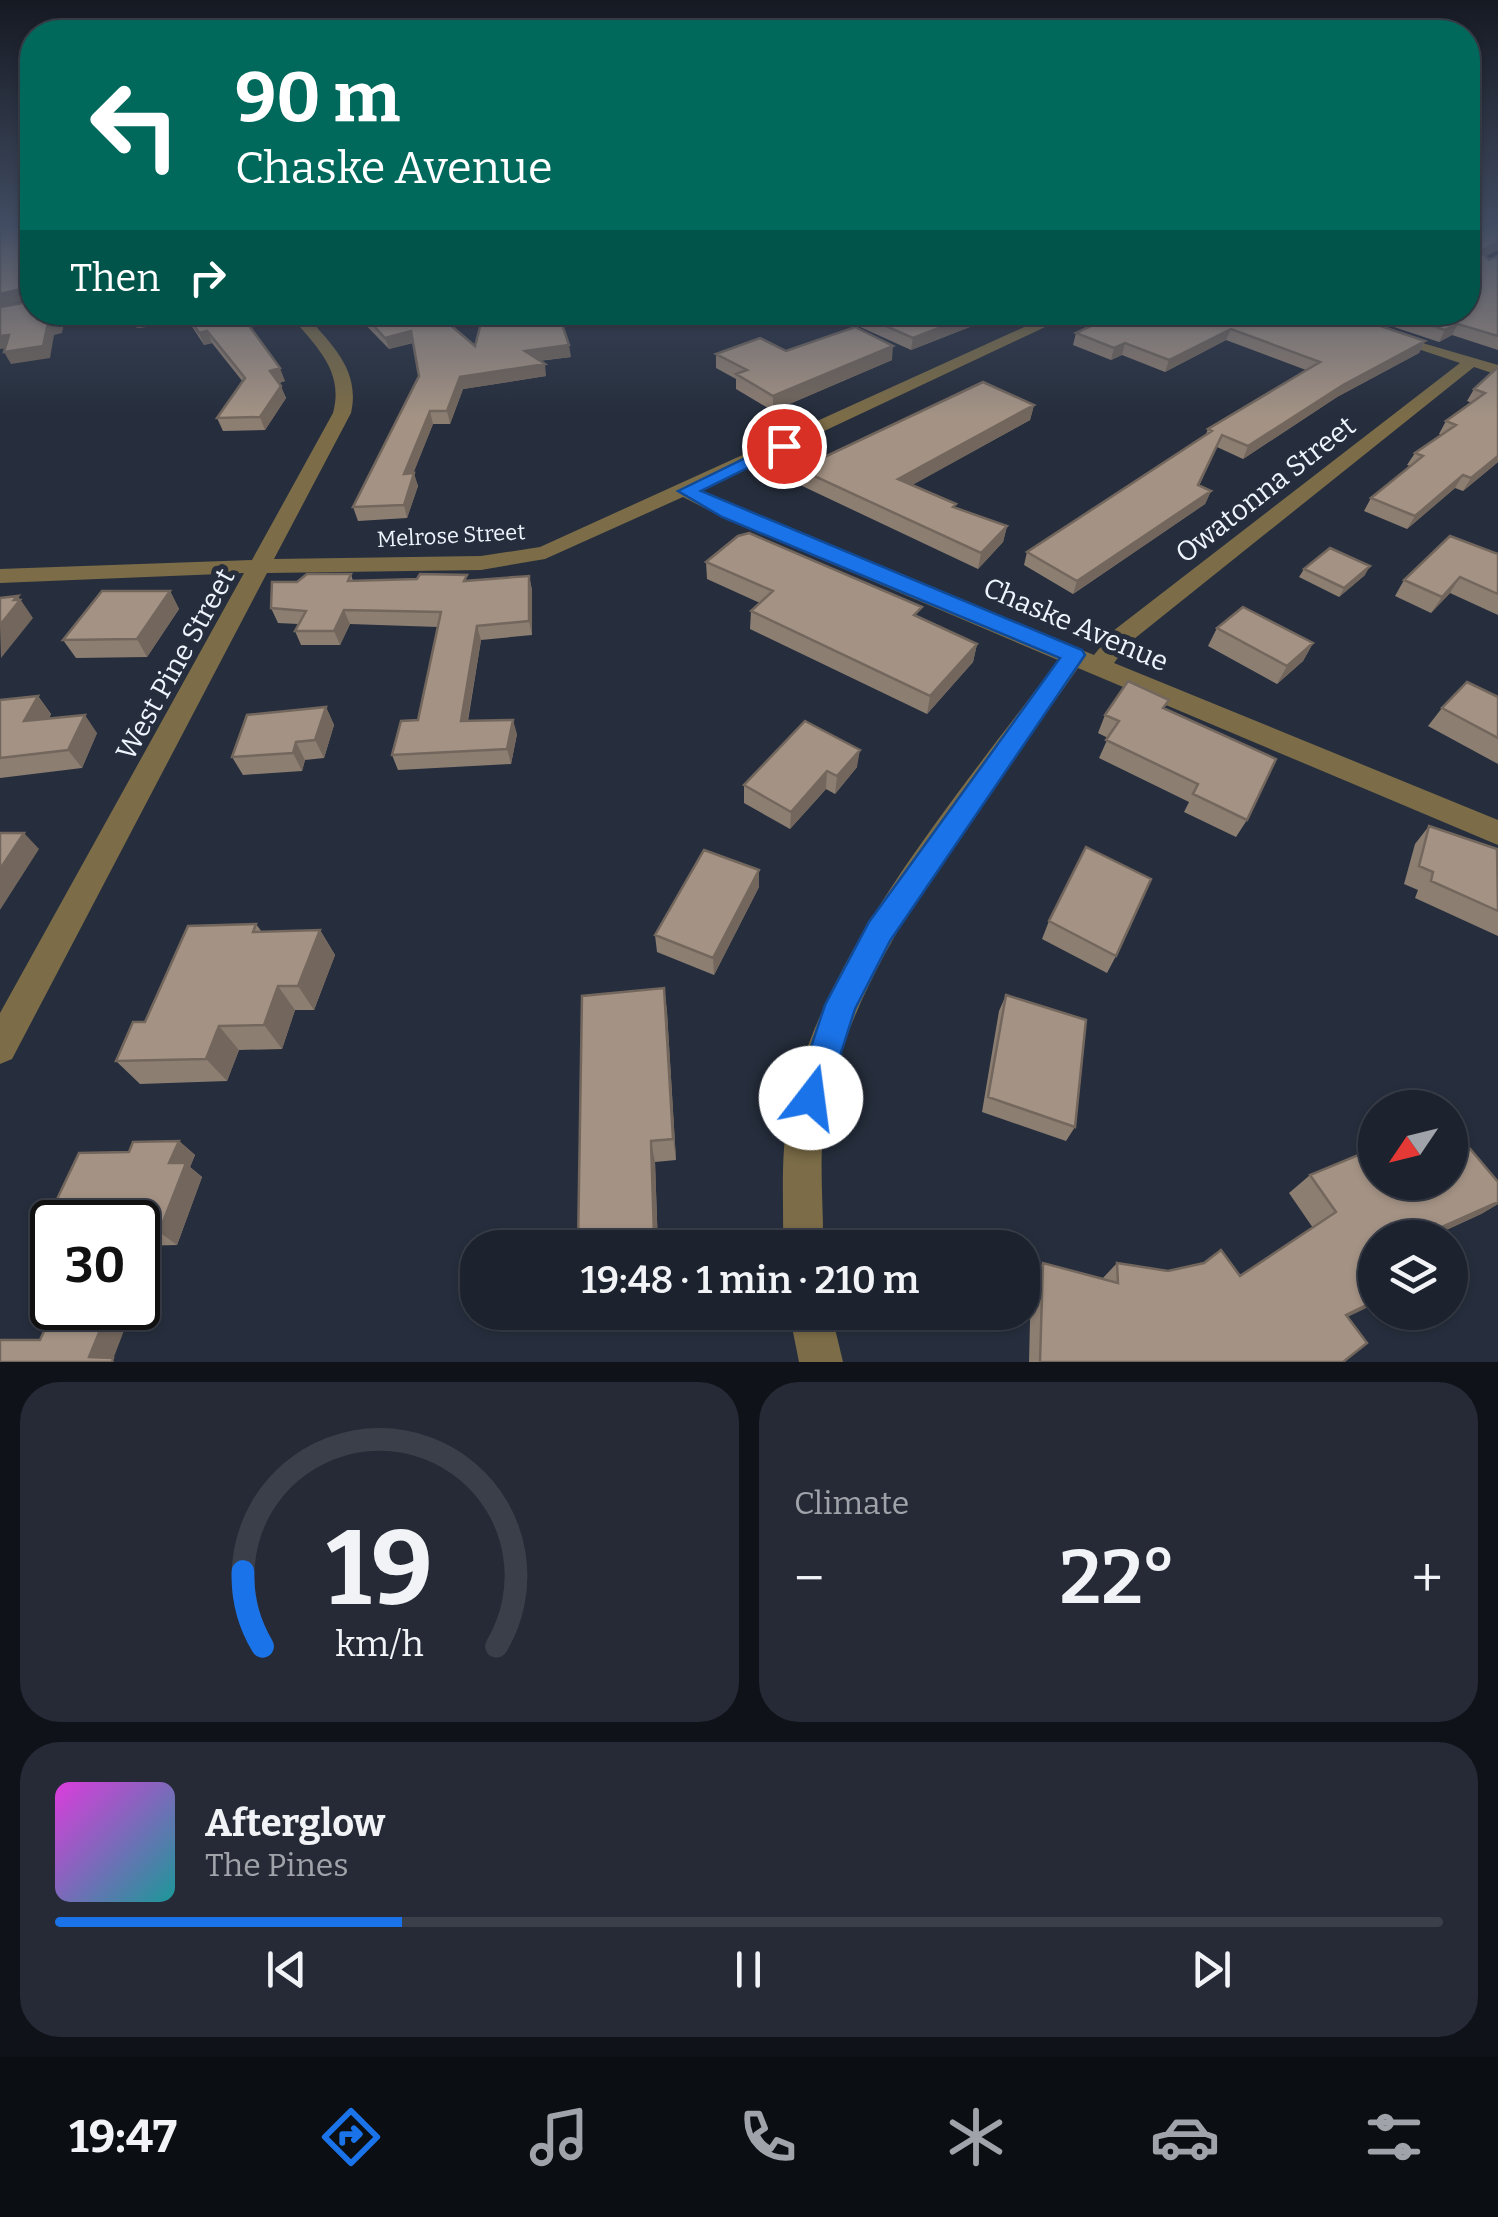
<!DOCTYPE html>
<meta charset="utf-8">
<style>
body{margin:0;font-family:Bitter,serif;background:#252a36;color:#f1f3f6;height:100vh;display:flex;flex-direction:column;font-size:38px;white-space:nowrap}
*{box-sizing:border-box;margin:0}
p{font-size:32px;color:#a0a4aa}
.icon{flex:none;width:55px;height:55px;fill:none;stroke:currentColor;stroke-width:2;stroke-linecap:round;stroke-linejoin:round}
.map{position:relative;height:1362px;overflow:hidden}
.details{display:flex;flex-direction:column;gap:20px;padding:20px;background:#0f1319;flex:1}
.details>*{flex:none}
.top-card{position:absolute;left:20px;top:20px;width:1460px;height:305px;border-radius:40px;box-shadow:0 2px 8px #0004,0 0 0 2px #3a3f4a;background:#00695c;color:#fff;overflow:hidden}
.needle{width:65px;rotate:235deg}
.controls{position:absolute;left:1358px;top:1090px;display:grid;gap:20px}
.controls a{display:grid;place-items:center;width:110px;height:110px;border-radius:50%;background:#1c222e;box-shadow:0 2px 8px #0004,0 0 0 2px #3a3f4a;font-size:50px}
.speed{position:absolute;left:30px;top:1200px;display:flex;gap:20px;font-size:50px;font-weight:700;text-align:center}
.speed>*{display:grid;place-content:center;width:130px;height:130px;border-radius:50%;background:#1c222e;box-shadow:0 2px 8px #0004,0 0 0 2px #3a3f4a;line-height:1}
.speed .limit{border:5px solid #111;border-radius:15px;background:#fff;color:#111}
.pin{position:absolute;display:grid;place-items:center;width:85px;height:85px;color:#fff;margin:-42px;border:5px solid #fff;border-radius:50%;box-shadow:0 2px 10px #0007}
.me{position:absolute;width:110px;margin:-55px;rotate:15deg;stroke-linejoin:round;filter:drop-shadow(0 0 8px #0008)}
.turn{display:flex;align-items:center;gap:35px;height:210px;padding:0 50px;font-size:45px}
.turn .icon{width:130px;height:130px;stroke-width:2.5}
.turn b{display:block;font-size:70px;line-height:85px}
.then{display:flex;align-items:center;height:95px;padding:0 50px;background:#0003;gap:20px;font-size:38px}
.big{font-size:75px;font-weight:600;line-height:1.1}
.details .tile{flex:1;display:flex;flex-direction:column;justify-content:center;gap:15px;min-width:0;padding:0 35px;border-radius:40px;background:#252a36}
.details .dial{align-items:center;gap:0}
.dial svg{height:260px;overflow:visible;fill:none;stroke:#3a3f4a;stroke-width:7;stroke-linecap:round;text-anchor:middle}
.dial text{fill:#f1f3f6;stroke:none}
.song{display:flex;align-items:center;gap:30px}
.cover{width:120px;height:120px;border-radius:15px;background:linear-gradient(135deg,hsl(300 70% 55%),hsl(180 70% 35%))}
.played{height:10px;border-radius:5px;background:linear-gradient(90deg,#1a73e8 25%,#3a3f4a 25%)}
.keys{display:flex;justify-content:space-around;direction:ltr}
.heat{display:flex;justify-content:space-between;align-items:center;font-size:55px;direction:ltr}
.details .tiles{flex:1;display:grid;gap:20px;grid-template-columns:1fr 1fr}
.tile:last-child{grid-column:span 2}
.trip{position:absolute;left:460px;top:1230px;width:580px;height:100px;border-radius:40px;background:#1c222e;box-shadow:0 2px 8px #0004,0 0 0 2px #3a3f4a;font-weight:600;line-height:100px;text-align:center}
.dock{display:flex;height:160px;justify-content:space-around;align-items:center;background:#0b0e12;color:#a0a4aa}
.dock .icon{width:70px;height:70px}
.dock .current{color:#1a73e8}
.dock b{font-size:45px;color:#f1f3f6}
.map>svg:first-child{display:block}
</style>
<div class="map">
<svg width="1498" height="1362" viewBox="0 0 1498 1362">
<rect width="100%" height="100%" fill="#262e3d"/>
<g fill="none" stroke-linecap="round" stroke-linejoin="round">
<!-- street -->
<path fill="#7c6d48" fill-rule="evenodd" d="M288,312H303C330,343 361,369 351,413L274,559L481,556L540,547L1057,312H1077L699,490L736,509L1094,655L1113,631L1460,363L1388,339V333L1498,365V375L1474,367L1129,643L1114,663L1498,820V845L1078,668C990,795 848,964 825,1117C818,1159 824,1206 823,1248H783C784,1206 780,1159 788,1117C818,955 962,791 1058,660L722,517L683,497L545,559L481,570L267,573L12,1059L0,1064V1013L244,573L0,583V569L252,560L333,413C345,368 313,345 288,312Z
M789,1312H831L843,1362H799Z"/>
</g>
<!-- wall -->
<path fill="#8d7e72" d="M1468,226L1498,250L1485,256L1489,260L1498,256V350L1452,335L1439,342L1349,312H1468Z
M133,312L253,314L242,316L285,381L279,383L286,398L265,430L223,431L217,418L243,382L212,343L204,345L189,322L137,328L131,316Z
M353,312H435L475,346L571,357L539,361L546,376L463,389L450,424H433L413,473L418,486L407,518L358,521L353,507L419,376L413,343L389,349Z
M605,312H666L623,324Z
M827,312H1008L911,350Z
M1120,312L1425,341L1419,353L1337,397L1243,459L1217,447L1199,486L1211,491L1205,504L1073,594L1024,565L1027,552L1206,434L1208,429L1306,370L1226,340L1165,372L1122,355L1111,360L1073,345L1076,333Z
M786,351L892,360L773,411L736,389V379L716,368V354Z
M1498,367V462L1463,491L1455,488L1407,529L1364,511L1371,498L1410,466L1407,465L1415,453L1441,435L1439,434L1446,421L1472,403L1467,401L1474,389Z
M1034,405L1030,420L912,485L956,508L1007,526L1003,542L978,569L798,484L799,469Z
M1498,554V615L1450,593L1431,613L1395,596L1404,580Z
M706,562L920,618L977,644L973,662L927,714L750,629L751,611L760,603L707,579Z
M1304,569L1365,575L1339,597L1299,577Z
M351,574L353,581L468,580L529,576L532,590V635L481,640L468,721L517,734L511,764L398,770L392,755L418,720L438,627L350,624L340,645H301L295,631L298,624L278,623L271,608L297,582Z
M170,591L179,609L147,657L76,658L63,640Z
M1217,628L1313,643L1303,661L1277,684L1208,646Z
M38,696L51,714L49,719L97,733L82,768L0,778V700Z
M1498,697V764L1428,726L1442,708Z
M326,707L334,725L324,758L305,760L302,771L243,775L232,757Z
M1164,709L1247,820L1236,837L1184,812L1189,802L1099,758L1108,738L1098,733L1105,715Z
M805,721L857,767L835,794L826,789L790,829L744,803V785Z
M1429,826L1498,855V936L1415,898L1418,890L1404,884L1415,844Z
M759,870V887L714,975L657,952L655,935Z
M1049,921L1116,956L1107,973L1042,939Z
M256,924L262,932L320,930L335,955L314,1010H295L282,1049L239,1050L227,1081L140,1084L116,1061L145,1022Z
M664,988L667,1012L676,1160L655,1162L658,1248H579L578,1246Z
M1006,995L1075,1127L1066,1141L982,1112L999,1011Z
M179,1141L195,1155L190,1167L202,1177L177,1245L138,1246V1222H52V1243L40,1235L79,1153L129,1152L133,1142Z
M1310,1175L1498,1182V1204L1481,1214L1429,1238L1347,1317L1343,1362H1029L1031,1278L1043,1263L1102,1279L1117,1263L1168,1271L1240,1276L1313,1228L1289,1193Z"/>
<!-- shaded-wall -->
<path fill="#73675d" d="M1498,242V250L1475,262L1480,251Z
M25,288L31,299L0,307V294Z
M58,312H66L62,333L54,335L50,358L11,364L4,352Z
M163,312H186L189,322L137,328L131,316Z
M237,312H252L253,314L239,317Z
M624,312H666L623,324L622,313Z
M980,312H1008L911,350L913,338Z
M1458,324L1452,335L1439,342L1445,330Z
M1231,329L1226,340L1165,372L1169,360Z
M207,331L212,343L204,345L199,333Z
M411,331L414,342L389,349L385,338Z
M9,335L16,347L0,349V336Z
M1425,341L1419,353L1337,397L1243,459L1248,446L1343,385Z
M1125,343L1122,355L1111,360L1114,348Z
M569,345L571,357L527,362L525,351Z
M893,346L892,360L773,411V396Z
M545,364L546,376L463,389L450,424L447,411L460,377Z
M280,368L285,381L275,384L270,371Z
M281,386L286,398L265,430L260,417Z
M1034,405L1030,420L896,494L898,479Z
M430,411L433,424L408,487L404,474Z
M1498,456V462L1463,491L1471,478Z
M414,473L418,486L407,518L404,505Z
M1463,475L1455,488L1407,529L1415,516Z
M1211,491L1205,504L1073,594L1077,581Z
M1007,526L1003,542L978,569L981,553Z
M1370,566L1365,575L1339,597L1344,588Z
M529,576L532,590V635L529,621Z
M1460,577L1450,593L1431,613L1442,597Z
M170,591L179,609L147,657L137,639Z
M18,596L33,618L1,658L0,625Z
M344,610L350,624L340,645L334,631Z
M477,626L481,640L465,736L461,721Z
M1313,643L1303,661L1277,684L1287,666Z
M977,644L973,662L927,714L930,696Z
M38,696L51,714L38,739L24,721Z
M326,707L334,725L324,758L315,740Z
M85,715L97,733L82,768L68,750Z
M513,720L517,734L511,764L507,749Z
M296,742L305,760L302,771L293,753Z
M860,750L857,767L835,794L837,776Z
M827,771L826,789L790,829L791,812Z
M24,833L39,849L0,910V869Z
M759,870V887L714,975L713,958Z
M320,930L335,955L314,1010L298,986Z
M278,986L295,1010L282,1049L264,1025Z
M664,988L667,1012L676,1160L673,1139Z
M219,1026L239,1050L227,1081L206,1059Z
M179,1141L195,1155L190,1167L202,1177L177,1245L159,1232L169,1163Z
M651,1141L655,1162L658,1248L654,1236Z
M1498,1202V1204L1481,1214L1428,1238H1421Z
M1375,1301V1304L1322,1329L1346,1315Z
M105,1318L125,1328L112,1362L89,1357Z"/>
<!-- building -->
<path fill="#a49385" stroke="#73675d" stroke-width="2.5" d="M0,226H32V312H58L56,321L48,323L43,346L4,352L9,335L0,336V307L29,302L25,288L0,294Z
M1468,226H1498V242L1480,251L1489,260L1498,256V336L1458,324L1445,330L1389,312H1468Z
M133,312H163L131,316Z
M186,312H239L280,368L270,371L281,386L260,417L217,418L245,378L207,331L199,333Z
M361,312H435L475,346L484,312H558L569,345L525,351L545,364L460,377L447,411H430L404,474L414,473L404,505L353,507L419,376L411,331L385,338Z
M854,312H980L913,338Z
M1120,312H1339L1425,341L1343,385L1248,446L1222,435L1198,485L1211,491L1077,581L1027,552L1212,431L1208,429L1320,362L1231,329L1169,360L1125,343L1114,348L1076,333Z
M855,327L893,346L773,396L736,374L747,370L716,354L760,338L786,351Z
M1498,367V456L1471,478L1463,475L1415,516L1371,498L1423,456L1415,453L1456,425L1446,421L1485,393L1474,389Z
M983,382L1034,405L898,479L956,504L953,507L1007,526L981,553L799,469Z
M749,533L922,607L914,615L977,644L930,696L751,611L773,591L706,562L738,536Z
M1450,536L1498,554V594L1460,577L1442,597L1404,580Z
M1330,548L1370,566L1344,588L1304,569Z
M307,574H351L348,581L417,579L420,574L467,575L464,581L529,576V621L477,626L461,721L513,720L507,749L392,755L401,721L418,720L441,612L344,610L334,631H295L306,611L271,608L272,582H297Z
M102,591H170L137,639L63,640Z
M18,596L14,600H20L0,625V598Z
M1243,607L1313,643L1287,666L1217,628Z
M1128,681L1169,700L1163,708L1276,759L1247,820L1193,794L1198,784L1106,740L1119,721L1105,715Z
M1467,682L1498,697V738L1442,708Z
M38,696L24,721L85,715L68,750L0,758V700Z
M326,707L315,740L296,742L293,753L232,757L247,715Z
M805,721L860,750L837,776L827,771L791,812L744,785Z
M1429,826L1497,849L1498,911L1431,881L1433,872L1419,866Z
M0,833H24L0,869Z
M1086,847L1151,879L1116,956L1049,921Z
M704,850L759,870L713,958L655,935Z
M256,924L253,932L320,930L298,986H278L264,1025L219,1026L206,1059L116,1061L133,1022H145L188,926Z
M664,988L673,1139L651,1141L654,1236L578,1246L582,996Z
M1006,995L1086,1020L1075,1127L988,1097Z
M1450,1125L1498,1182V1202L1426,1234L1429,1238H1375V1301L1346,1315L1367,1343L1343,1362H1040L1043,1263L1118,1283L1117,1263L1168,1271L1204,1263L1221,1250L1240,1276L1336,1212L1310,1175L1375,1148V1182H1450Z
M179,1141L169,1163H186L159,1232L138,1233V1222H52V1235H40L79,1153L129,1152L133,1142Z
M50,1318H105L89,1357L113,1358L112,1362H0V1340H40Z"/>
<!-- sky -->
<linearGradient id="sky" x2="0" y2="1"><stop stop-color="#151922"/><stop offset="0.54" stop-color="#414c62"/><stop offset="1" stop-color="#414c62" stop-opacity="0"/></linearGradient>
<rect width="1498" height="417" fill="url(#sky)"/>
<!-- route -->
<path fill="#1a73e8" stroke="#114b97" stroke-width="2.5" d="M778,442L792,446L701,491L1082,650L1085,655L890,941L855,1009L823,1109L811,1114L799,1109L794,1098L825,1005L869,922L1060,658L722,517L678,491Z"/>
<g text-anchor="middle" stroke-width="10" stroke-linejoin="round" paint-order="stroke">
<!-- far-street labels -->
<g font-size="22" fill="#eef4fd" stroke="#262e3d">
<text transform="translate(451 535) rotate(-3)" y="8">Melrose Street</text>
</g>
<!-- street labels -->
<g font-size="28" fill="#eef4fd" stroke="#262e3d">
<text transform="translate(1265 489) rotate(-38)" y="10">Owatonna Street</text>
<text transform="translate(1076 624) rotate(23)" y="10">Chaske Avenue</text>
<text transform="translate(175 664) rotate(-61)" y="10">West Pine Street</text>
</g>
</g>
</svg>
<div class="controls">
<a><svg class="needle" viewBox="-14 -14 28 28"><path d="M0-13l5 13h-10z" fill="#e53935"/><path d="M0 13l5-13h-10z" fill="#a0a4aa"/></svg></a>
<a><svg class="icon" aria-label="layers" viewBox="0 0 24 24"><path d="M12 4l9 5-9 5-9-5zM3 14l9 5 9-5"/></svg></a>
</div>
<div class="speed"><div class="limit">30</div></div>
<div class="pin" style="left:784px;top:446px;background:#d93025"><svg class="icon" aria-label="arrive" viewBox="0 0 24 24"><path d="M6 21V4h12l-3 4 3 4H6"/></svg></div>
<svg class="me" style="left:811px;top:1098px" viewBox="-20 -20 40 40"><circle r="19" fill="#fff"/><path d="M0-13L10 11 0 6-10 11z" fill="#1a73e8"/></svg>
<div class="trip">19:48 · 1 min · 210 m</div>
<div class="top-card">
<div class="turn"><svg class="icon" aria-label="left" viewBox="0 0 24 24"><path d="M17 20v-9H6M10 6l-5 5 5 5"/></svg><div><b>90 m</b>Chaske Avenue</div></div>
<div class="then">Then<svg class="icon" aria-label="right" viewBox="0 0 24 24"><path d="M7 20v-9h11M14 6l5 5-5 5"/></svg></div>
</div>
</div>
<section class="details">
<div class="tiles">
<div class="tile dial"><svg viewBox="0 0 100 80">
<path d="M14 69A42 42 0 1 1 86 69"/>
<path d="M14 69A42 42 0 0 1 8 46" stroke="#1a73e8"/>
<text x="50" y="56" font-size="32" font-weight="700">19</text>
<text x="50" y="72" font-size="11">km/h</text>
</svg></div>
<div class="tile"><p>Climate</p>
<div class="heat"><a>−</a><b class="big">22°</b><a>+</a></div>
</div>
<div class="tile">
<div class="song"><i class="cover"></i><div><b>Afterglow</b><p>The Pines</p></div></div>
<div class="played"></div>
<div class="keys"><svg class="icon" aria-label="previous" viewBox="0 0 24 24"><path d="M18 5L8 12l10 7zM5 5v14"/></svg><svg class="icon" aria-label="pause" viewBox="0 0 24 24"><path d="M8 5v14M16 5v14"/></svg><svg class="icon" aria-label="next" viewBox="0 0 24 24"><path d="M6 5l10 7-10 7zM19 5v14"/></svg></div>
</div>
</div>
</section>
<nav class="dock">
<b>19:47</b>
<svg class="icon current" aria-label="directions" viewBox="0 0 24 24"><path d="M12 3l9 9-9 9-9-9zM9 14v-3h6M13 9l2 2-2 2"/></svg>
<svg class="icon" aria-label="music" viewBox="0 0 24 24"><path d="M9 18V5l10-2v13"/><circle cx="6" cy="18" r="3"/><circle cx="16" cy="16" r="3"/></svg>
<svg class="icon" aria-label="phone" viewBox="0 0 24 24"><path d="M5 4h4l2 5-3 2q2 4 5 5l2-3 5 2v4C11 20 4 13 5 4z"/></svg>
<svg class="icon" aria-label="climate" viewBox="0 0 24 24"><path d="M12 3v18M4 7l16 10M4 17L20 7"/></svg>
<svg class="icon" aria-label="car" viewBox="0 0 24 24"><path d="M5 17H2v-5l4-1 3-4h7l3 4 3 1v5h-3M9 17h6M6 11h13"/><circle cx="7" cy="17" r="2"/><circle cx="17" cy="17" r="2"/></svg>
<svg class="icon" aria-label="filters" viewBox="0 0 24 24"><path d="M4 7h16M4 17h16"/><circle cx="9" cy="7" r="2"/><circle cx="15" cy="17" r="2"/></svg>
</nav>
